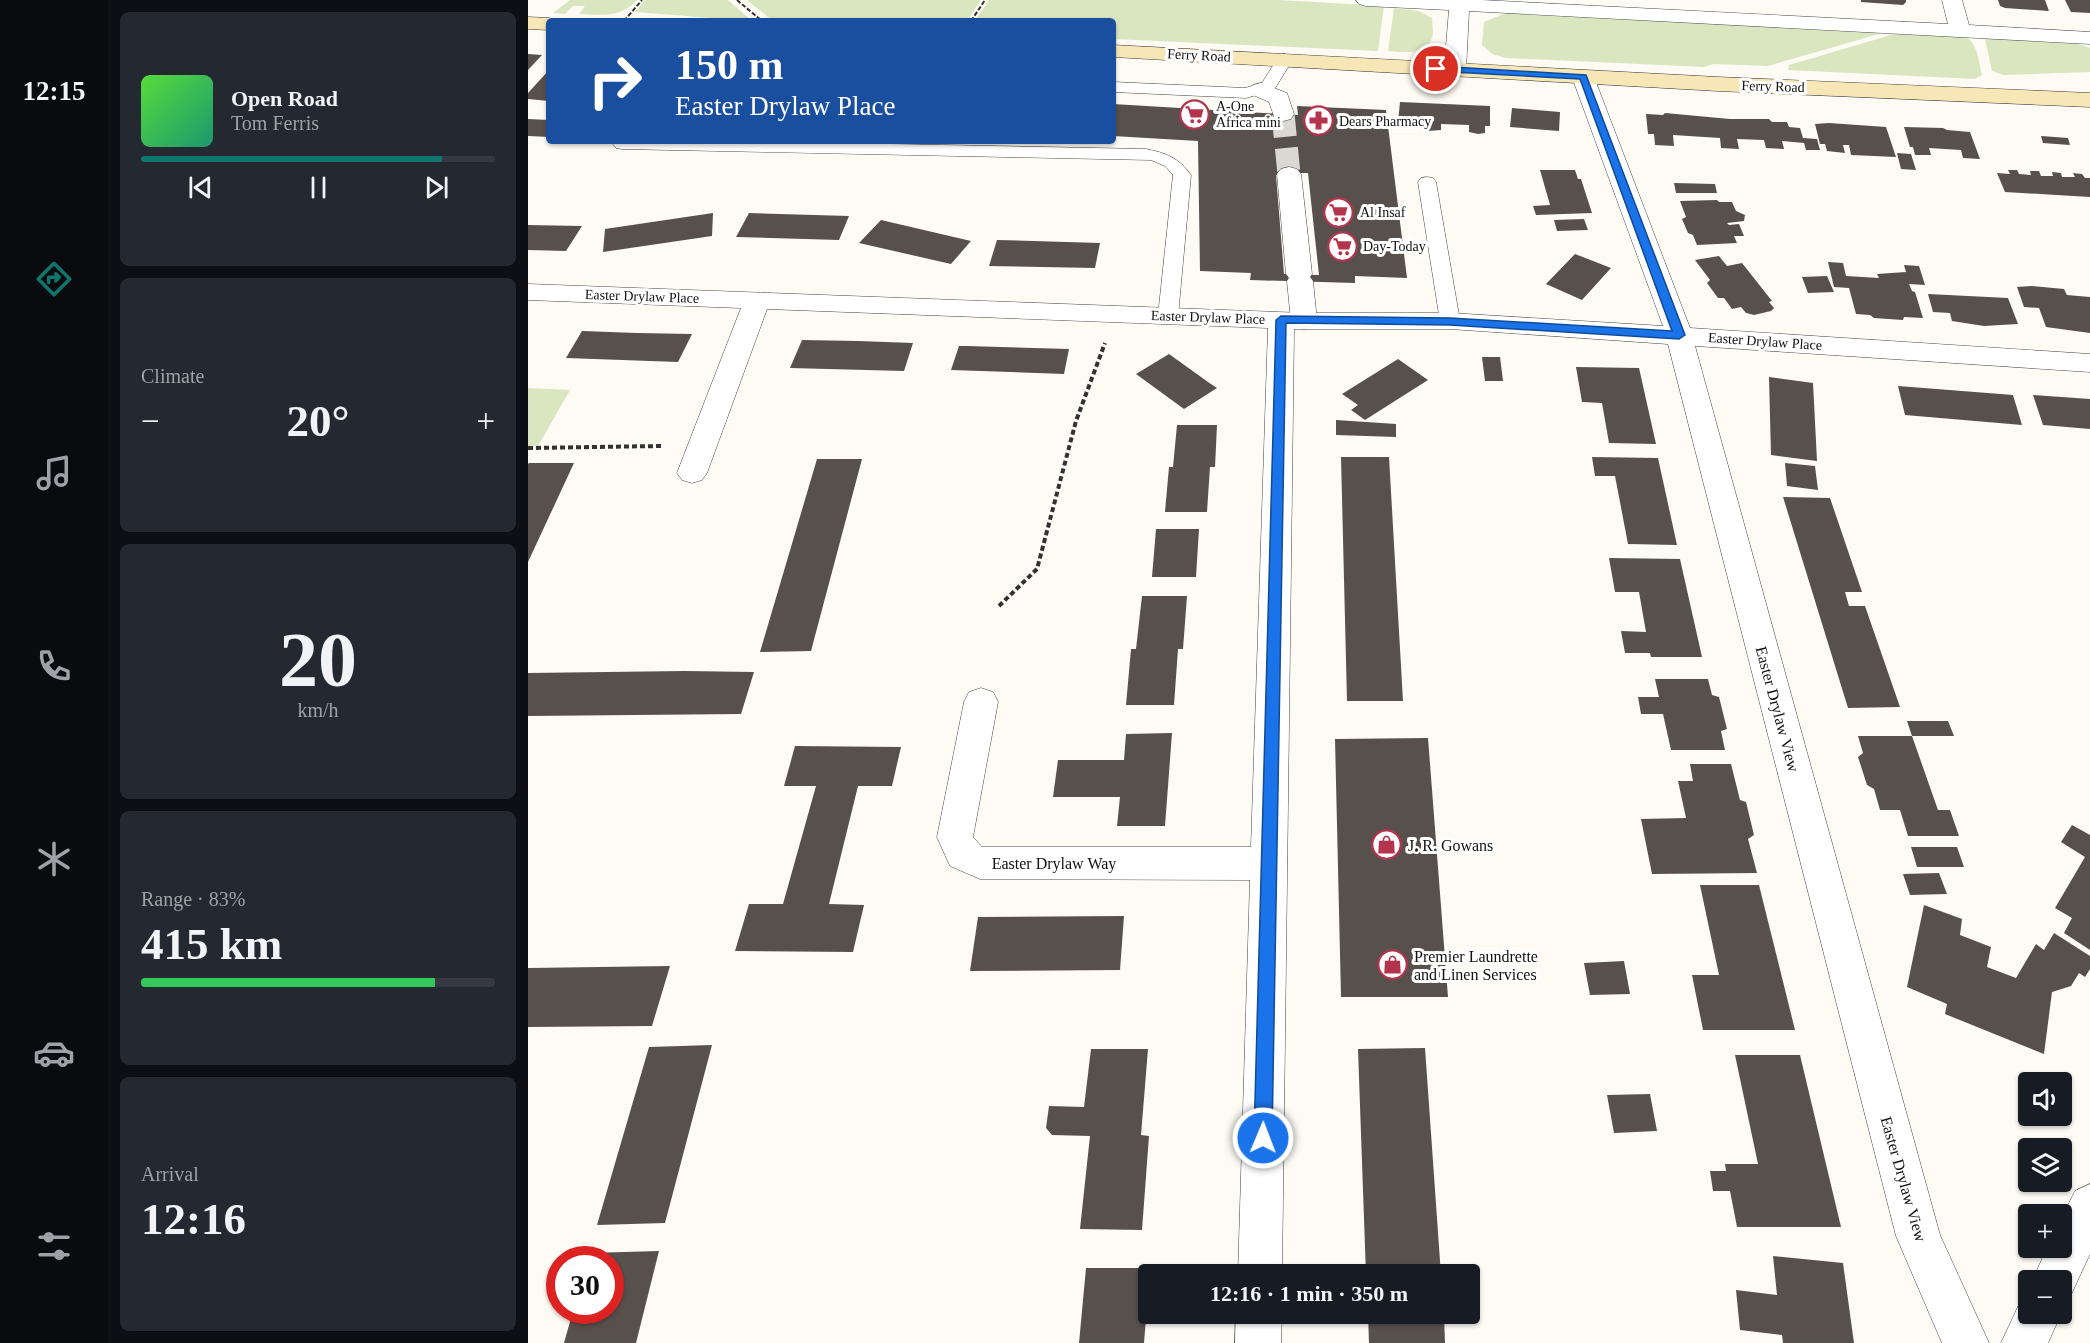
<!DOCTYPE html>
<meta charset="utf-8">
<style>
body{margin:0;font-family:"Times New Roman",serif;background:#242831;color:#f1f3f6;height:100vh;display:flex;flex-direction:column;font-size:22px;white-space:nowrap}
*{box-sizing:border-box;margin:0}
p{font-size:20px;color:#9ea1a6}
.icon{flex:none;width:33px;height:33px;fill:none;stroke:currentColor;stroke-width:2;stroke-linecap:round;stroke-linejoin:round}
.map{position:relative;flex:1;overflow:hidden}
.sheet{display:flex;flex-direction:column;gap:12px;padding:12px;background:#0d0f14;width:420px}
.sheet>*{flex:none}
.hud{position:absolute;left:18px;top:18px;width:570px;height:126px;border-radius:6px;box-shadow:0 2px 4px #0004;background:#1a4fa0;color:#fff;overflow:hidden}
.controls{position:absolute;left:1490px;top:1072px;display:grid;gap:12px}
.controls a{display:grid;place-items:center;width:54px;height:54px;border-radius:6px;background:#171b24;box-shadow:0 2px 4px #0004;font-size:30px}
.speed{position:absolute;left:18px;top:1246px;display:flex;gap:12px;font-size:30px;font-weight:700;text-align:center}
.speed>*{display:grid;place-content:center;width:78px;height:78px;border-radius:50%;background:#171b24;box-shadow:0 2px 4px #0004;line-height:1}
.speed .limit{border:9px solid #d22;background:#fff;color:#111}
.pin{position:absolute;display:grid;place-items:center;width:51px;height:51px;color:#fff;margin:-26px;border:3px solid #fff;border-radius:50%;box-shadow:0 2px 6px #0007}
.me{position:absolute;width:66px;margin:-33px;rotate:1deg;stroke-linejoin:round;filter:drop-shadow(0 0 4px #0008)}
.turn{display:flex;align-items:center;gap:21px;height:126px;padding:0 30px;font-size:27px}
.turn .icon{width:78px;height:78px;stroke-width:2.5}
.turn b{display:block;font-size:42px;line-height:51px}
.big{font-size:45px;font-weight:600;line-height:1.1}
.sheet .card{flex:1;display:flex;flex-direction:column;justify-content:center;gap:9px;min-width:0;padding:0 21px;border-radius:9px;background:#242831}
.sheet .dial{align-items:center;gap:0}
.dial b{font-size:78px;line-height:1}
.song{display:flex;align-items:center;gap:18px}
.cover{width:72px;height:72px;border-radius:9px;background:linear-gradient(135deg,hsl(110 70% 55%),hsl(160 70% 35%))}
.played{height:6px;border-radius:3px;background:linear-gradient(90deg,#0f766e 85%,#363941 85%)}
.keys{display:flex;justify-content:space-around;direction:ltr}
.heat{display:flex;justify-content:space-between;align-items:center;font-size:33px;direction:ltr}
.charge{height:9px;border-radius:4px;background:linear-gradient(90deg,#34c759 83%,#363941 0)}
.trip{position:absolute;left:610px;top:1264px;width:342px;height:60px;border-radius:6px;background:#171b24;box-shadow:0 2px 4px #0004;font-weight:600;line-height:60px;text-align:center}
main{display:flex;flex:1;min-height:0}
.dock{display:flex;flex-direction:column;width:108px;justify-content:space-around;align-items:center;background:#090b0e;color:#9ea1a6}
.dock .icon{width:42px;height:42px}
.dock .active{color:#0f766e}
.dock b{font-size:27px;color:#f1f3f6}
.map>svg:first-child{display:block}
</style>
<main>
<nav class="dock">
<b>12:15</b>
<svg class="icon active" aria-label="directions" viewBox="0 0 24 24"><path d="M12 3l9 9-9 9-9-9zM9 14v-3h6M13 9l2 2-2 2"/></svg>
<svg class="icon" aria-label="music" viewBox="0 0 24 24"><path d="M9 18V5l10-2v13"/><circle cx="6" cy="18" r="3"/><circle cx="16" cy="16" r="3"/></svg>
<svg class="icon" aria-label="phone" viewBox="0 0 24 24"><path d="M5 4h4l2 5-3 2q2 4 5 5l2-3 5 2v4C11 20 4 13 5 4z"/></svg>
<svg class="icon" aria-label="climate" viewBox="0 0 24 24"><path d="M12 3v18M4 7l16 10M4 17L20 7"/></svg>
<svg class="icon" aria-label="car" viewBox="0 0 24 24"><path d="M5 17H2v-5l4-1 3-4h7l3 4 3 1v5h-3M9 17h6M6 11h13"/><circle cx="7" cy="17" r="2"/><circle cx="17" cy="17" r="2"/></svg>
<svg class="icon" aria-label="filters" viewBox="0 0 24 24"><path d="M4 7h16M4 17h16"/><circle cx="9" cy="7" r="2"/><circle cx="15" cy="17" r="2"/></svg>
</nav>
<section class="sheet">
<div class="card">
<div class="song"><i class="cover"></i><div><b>Open Road</b><p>Tom Ferris</p></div></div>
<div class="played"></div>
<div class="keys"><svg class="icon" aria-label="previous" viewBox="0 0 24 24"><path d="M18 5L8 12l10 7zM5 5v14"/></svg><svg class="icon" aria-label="pause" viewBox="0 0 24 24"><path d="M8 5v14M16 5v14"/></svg><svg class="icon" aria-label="next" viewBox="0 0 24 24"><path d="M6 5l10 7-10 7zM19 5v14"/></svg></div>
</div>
<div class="card"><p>Climate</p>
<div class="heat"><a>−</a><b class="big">20°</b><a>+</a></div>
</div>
<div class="card dial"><b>20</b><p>km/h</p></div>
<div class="card"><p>Range · 83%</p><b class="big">415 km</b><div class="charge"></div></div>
<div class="card"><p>Arrival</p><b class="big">12:16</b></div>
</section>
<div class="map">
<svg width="1562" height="1343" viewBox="0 0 1562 1343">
<rect width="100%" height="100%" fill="#fefbf4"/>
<!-- green -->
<path fill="#d9e6c0" d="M42,0H109C93,18 74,15 51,14L57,6H45L37,14L25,13Z
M117,0H200L224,21L107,12Z
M219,0H453L439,21H245Z
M461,0H751L856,6L850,51L585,39V21H447Z
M866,8L891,11L904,18C904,24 906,33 904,38C897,56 874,52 860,51Z
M980,12L1358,32L1240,66L1185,64L1176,67L978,58L964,54L954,45L956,22Z
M1373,32L1434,35C1450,41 1450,59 1454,75L1447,79L1260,70L1261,65Z
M1468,37L1542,41L1562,48V72L1475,75L1464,71L1457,39Z
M0,388L42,390L10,446H0Z"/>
<!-- building -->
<path fill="#58504d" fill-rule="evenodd" d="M1333,0H1378V2L1375,5L1333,2Z
M1470,0H1517L1521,11L1477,8L1472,6Z
M1537,0H1562V13L1543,12Z
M0,54L14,55L0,70Z
M21,70V101L0,99V93Z
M872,102L962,106V126H957V133L950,134L941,132V125L913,124V130L900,131L896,129V123L870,122Z
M585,104L770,115L769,106L858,110L879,278L827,276V283L722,280L723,273L672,271L670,141L585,136ZM774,173H780L791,275L756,274L748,175Z
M984,108L1032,112L1031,131L982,127Z
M1137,113L1202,119H1241L1244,122H1259L1261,127L1272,128L1275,138L1289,139L1292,150H1278L1276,143L1254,141L1256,149L1238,148L1236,140L1209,139L1211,149L1193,148L1192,138L1145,135L1146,146L1127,145L1126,134H1120L1118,114L1135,115Z
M0,119L21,120V137L0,136Z
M1301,123L1358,127L1368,157L1323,155L1321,145H1315L1317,153L1299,151L1297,144H1292L1287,124Z
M1376,127L1415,128L1419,130L1442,132L1452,159L1435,158L1433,150L1401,148L1403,155H1387L1385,147H1382Z
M1513,136L1540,138L1542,145L1515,143Z
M1369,153L1383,154L1388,170L1373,169Z
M1012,170H1047L1050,179H1053L1064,213L1008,215L1005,206L1022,205Z
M1480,170H1489L1491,174L1503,175L1502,171H1511L1513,176H1525L1524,172L1533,173L1534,177H1547L1545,173L1554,174L1557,178H1562V197L1477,192L1469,173L1482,174Z
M1146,183L1187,184L1189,193H1148Z
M1189,200L1191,202H1204L1208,211L1217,215L1216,221L1199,223L1201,225L1211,224L1216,236H1206L1209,243L1169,245L1165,235L1160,233L1154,219L1158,217L1152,201Z
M185,213L184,236L75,252L77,229Z
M221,213L321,216L311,240L208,237Z
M1056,219L1060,230L1029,231L1026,220Z
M353,220L443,241L423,264L331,243Z
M0,225L54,226L38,251L0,250Z
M469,240L572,243L567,268L461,266Z
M1047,254L1083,268L1054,300L1018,284Z
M1191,256L1199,266L1214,263L1244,301L1241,302L1246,308L1243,311L1226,315L1218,313L1213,307L1204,309L1196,298H1190L1179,283L1182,280L1167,260Z
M1300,262L1315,263L1318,276L1351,278L1349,274L1378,272L1376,265L1391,266L1397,285L1381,284L1384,291L1387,292L1395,318L1376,317L1375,320L1346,318L1342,315L1328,314L1321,288L1306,287Z
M1299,276L1306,292L1280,293L1274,277Z
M1503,286L1536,289L1539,295L1562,297V333L1518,327L1511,308L1496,307L1489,287Z
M1400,294L1480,298L1490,324L1456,326L1424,321L1422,313L1405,312Z
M54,331L109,333L164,334L150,362L38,358Z
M274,340L330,341L385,343L376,371L262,368Z
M431,346H439L541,349L536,374L423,370Z
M641,354L680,382L689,388L656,409L608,374Z
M954,357H972L975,381H957Z
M870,359L900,380L837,420L823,410L830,405L814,394Z
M1048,367L1111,368L1128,444L1081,443L1074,403L1054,402Z
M1241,377L1285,383L1289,461L1243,455Z
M1370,386L1485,395L1494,425L1377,415Z
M1505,395L1562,399V429L1515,425Z
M808,420L868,424V437L808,435Z
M649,425H689L687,467H682L679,512H637L641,467H645Z
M813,457H861L875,701H819Z
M1064,457L1130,458L1149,545L1100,544L1087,476H1067Z
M289,459H334L283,651L232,652Z
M1,463H46L0,562V464Z
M1257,463L1287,466L1290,490L1259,486Z
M1255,497L1302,498L1334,592H1317L1321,606H1337L1372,707L1320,708Z
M628,529H671L668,577H624Z
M1081,558L1152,559L1174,657H1123L1122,653H1097L1093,631L1118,632L1111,592H1087Z
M614,596H659L655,649H650L646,705H598L603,649H608Z
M157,671L226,672L213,714L0,716V673Z
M1127,679H1180L1184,695L1191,697L1199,729L1193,731L1197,750H1143L1135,714H1113L1110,697H1131Z
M1379,721H1420L1426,736H1384Z
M644,733L637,826H589L592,797H525L530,760H596L598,734Z
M1330,736H1384L1410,810H1422L1431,836H1380L1372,810H1352L1346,789L1339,785L1330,757L1335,753Z
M900,738L920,997H813L807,739Z
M267,746L373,747L364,786H330L301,904L336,905L325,952L207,951L221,904H255L288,786H256Z
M1162,764H1203L1212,800L1218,802L1226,835L1220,839L1229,873L1124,874L1113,819L1158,818L1150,781H1165Z
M1544,825L1562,835V950L1536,933L1544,918L1527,908L1557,857L1533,842Z
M1383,847H1429L1436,867H1389Z
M1411,873L1419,894L1382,895L1375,874Z
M1172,885H1231L1267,1030H1175L1164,975H1191Z
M1396,905L1434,919L1432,935L1463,947L1459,967L1488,978L1508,944L1516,950L1526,933L1562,956V969L1557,977L1551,973L1543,986L1524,992L1516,1054L1417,1014L1419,1004L1379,987Z
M596,916L592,970L442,971L450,917Z
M1096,961L1102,994L1062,995L1056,963Z
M142,966L124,1026L0,1027V968Z
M184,1045L137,1223L69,1225L121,1047Z
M897,1048L913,1275H838L830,1049Z
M563,1049H620L613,1135L621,1136L614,1230L552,1229L562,1136L524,1135L518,1128L521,1106L556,1107Z
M1207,1055H1272L1313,1227H1209L1202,1191H1185L1182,1171H1198L1197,1164H1230Z
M1122,1094L1129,1131L1086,1133L1079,1095Z
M131,1251L108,1343H36L45,1311H82V1260H59L61,1253Z
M1245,1256L1315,1263L1326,1343H1255L1254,1335L1212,1330L1208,1290L1249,1295Z
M558,1268H622L616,1343H551Z
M840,1314H916L917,1343H841Z"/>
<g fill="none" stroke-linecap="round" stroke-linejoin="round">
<!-- pedestrian-tunnel -->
<path stroke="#dad8d2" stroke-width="23" stroke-dasharray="23 11" stroke-linecap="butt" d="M755,114L761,174"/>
<defs>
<path id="service" d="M757,54L765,59L746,90L718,98L585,92V82L717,88L734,83L751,56Z
M87,141H215L618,149C638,153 651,158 663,175L650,316L647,321L640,322L633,321L630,316L645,175L637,166L623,160L94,149L88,148L85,144Z
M899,177L905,178L908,182L932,321L929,326L922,328L915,326L912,321L890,182L893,178Z"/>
<path id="pedestrian" d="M733,83L759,93L766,114L763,119L755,121L747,119L741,102L725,95L722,90L725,85Z
M761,167L769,169L773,174L784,274L782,277L785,281L789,321L785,327L776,329L767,327L763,321L759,281L761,278L758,274L749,174L753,169Z"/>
<path id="minor" d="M828,0H953L1420,24L1414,0H1434L1441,25L1562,32V44L941,11L938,70L935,75L927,76L919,75L916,70L921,10L838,6L831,4Z
M1055,71L1063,72L1066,77L1162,328L1562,354V372L1167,346L1412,1235L1461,1343H1414L1368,1236L1140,344L922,329H766L754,1275H710L722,880L452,879L422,866L409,837L436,702L441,692L453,688L465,692L470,702L445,837L454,847H723L740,328L239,309L179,473L174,480L164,483L154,480L149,473L213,308L0,300V284L776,313H922L1135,326L1044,77L1047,72Z
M1562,1184V1254L1542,1297L1533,1300V1281H1504L1519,1248H1533V1219L1547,1191Z
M1500,1295V1314H1533L1520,1343H1473L1494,1298Z
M708,1314H754L753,1343H707Z"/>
<path id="secondary" d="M0,17L21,18L29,21H21V30L0,29Z
M585,45L1190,77L1562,93V107L1190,91L585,57Z"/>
</defs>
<!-- service casing -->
<use href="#service" stroke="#434343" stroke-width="1"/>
<!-- pedestrian casing -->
<use href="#pedestrian" stroke="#434343" stroke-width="1"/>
<!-- minor casing -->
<use href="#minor" stroke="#434343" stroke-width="1"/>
<!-- secondary casing -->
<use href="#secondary" stroke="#323232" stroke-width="1"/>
<!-- path-far1 -->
<path stroke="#323232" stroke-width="2" stroke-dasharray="4.5 2" stroke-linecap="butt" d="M209,0L234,21
M96,21L114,0
M443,21L457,0"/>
<!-- path -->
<path stroke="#323232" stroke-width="4" stroke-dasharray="5 3" stroke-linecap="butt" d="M0,448L134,446
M471,606L509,569L548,421L577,343"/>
<!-- service -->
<use href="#service" fill="#fff" fill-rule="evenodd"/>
<!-- pedestrian -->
<use href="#pedestrian" fill="#fff" fill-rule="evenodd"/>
<!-- minor -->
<use href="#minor" fill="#fff" fill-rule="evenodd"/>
<!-- secondary -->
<use href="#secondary" fill="#f8e7b6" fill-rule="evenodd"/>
</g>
<!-- route -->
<path fill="#1a73e8" stroke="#114b97" stroke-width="1.5" d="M908,66L1058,75L1157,335L1151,339L922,325L758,323L744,1138L741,1144L735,1147L729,1144L726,1138L748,320L753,316L922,318L1144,331L1052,79L905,71L904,69Z"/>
<!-- icons -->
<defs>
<symbol id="supermarket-ring" viewBox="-11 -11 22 22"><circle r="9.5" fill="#fff" stroke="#b5344d" stroke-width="1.5"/><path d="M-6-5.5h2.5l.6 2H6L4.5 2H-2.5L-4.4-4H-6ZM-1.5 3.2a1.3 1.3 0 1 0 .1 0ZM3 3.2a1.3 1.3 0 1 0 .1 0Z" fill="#b5344d"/></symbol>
<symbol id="pharmacy-ring" viewBox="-11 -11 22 22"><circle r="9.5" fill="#fff" stroke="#b5344d" stroke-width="1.5"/><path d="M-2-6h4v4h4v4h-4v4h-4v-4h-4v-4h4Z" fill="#b5344d"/></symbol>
<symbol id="shop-ring" viewBox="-11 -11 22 22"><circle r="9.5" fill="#fff" stroke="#b5344d" stroke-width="1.5"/><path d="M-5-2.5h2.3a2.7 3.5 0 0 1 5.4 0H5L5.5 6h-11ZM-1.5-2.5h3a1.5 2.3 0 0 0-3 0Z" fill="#b5344d"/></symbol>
</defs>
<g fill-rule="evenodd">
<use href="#supermarket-ring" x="650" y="98" width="33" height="33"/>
<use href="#pharmacy-ring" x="774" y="104" width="33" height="33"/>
<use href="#supermarket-ring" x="794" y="196" width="33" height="33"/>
<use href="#supermarket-ring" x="798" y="230" width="33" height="33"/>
<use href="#shop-ring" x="842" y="828" width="33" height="33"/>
<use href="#shop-ring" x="848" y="948" width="33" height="33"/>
</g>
<g text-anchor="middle" stroke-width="6" stroke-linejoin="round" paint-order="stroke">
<!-- far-street labels -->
<g font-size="14" fill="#101010" stroke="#fff">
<text transform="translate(671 55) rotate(3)" y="5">Ferry Road</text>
<text transform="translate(1245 86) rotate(2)" y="5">Ferry Road</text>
<text transform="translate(114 296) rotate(2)" y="5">Easter Drylaw Place</text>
<text transform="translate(680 317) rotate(2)" y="5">Easter Drylaw Place</text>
<text transform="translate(1237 341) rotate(4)" y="5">Easter Drylaw Place</text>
</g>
<!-- far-poi labels -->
<g font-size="14" fill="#101010" stroke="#fff" text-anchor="start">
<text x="688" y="111">A-One<tspan x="688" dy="16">Africa mini</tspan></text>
<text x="811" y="126">Dears Pharmacy</text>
<text x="832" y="217">Al Insaf</text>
<text x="835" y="251">Day-Today</text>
</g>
<!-- street labels -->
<g font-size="16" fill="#101010" stroke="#fff">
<text transform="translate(1250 709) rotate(75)" y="6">Easter Drylaw View</text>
<text x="526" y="869">Easter Drylaw Way</text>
<text transform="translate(1376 1179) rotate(74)" y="6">Easter Drylaw View</text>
</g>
<!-- poi labels -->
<g font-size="16" fill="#101010" stroke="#fff" text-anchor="start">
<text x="880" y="851">J. R. Gowans</text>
<text x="886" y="962">Premier Laundrette<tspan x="886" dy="18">and Linen Services</tspan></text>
</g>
</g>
</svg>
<div class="controls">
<a><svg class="icon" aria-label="sound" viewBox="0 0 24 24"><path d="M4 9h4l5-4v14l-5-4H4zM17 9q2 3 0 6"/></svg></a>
<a><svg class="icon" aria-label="layers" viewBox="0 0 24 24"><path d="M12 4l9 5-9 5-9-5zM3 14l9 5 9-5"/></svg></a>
<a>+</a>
<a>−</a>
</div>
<div class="speed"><div class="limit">30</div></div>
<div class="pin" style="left:908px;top:69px;background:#d93025"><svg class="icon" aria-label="arrive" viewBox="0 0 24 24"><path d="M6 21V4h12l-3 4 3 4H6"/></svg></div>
<svg class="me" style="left:735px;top:1138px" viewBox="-20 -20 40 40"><circle r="17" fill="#1a73e8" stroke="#fff" stroke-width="3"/><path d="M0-11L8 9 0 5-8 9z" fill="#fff"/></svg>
<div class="trip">12:16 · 1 min · 350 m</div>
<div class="hud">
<div class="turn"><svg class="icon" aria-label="right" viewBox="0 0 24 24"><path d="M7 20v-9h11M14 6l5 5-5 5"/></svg><div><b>150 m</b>Easter Drylaw Place</div></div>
</div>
</div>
</main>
